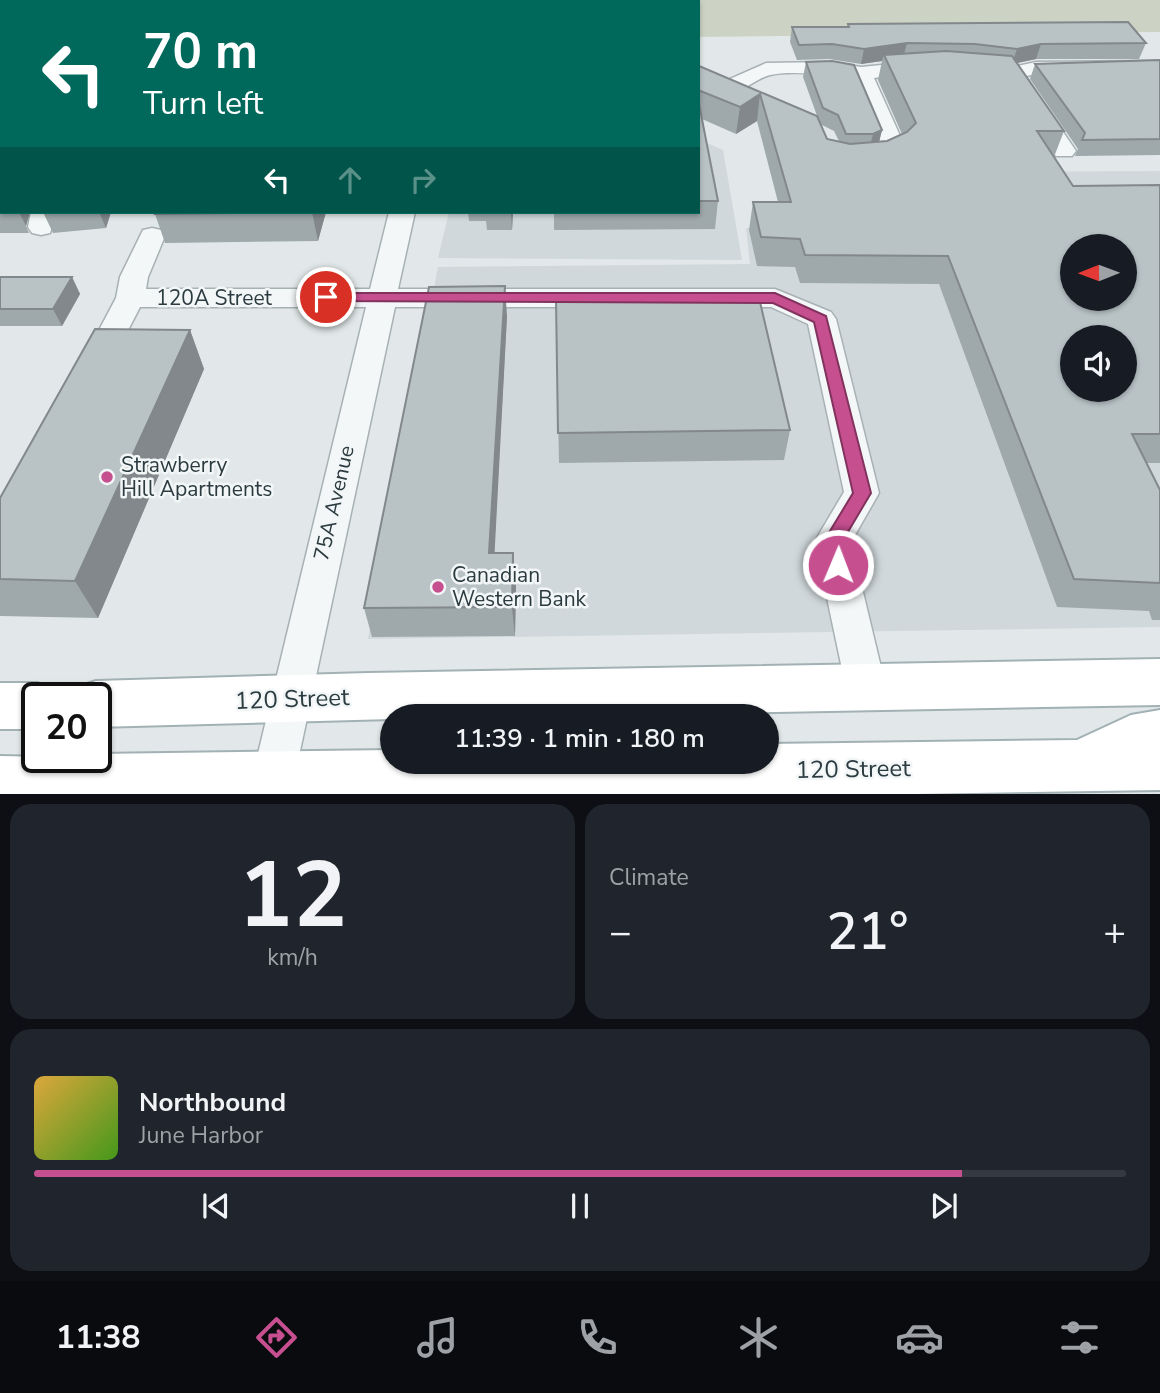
<!DOCTYPE html>
<meta charset="utf-8">
<style>
body{margin:0;font-family:"Nunito Sans",sans-serif;background:#20242c;color:#f1f3f6;height:100vh;display:flex;flex-direction:column;font-size:26px;white-space:nowrap}
*{box-sizing:border-box;margin:0}
p{font-size:23px;color:#9ea1a6}
.icon{flex:none;width:38px;height:38px;fill:none;stroke:currentColor;stroke-width:2;stroke-linecap:round;stroke-linejoin:round}
.map{position:relative;height:794px;overflow:hidden}
.side{display:flex;flex-direction:column;gap:10px;padding:10px;background:#0d0f14;flex:1}
.side>*{flex:none}
.guide{position:absolute;left:0px;top:0px;width:700px;height:214px;box-shadow:0 2px 5px #0004;background:#00695c;color:#fff;overflow:hidden}
.needle{width:46px;rotate:269deg}
.buttons{position:absolute;left:1060px;top:234px;display:grid;gap:14px}
.buttons a{display:grid;place-items:center;width:77px;height:77px;border-radius:50%;background:#171b24;box-shadow:0 2px 5px #0004;font-size:35px}
.speed{position:absolute;left:21px;top:682px;display:flex;gap:14px;font-size:35px;font-weight:700;text-align:center}
.speed>*{display:grid;place-content:center;width:91px;height:91px;border-radius:50%;background:#171b24;box-shadow:0 2px 5px #0004;line-height:1}
.speed .limit{border:4px solid #111;border-radius:10px;background:#fff;color:#111}
.pin{position:absolute;display:grid;place-items:center;width:60px;height:60px;color:#fff;margin:-30px;border:4px solid #fff;border-radius:50%;box-shadow:0 2px 7px #0007}
.me{position:absolute;width:77px;margin:-38px;rotate:1deg;stroke-linejoin:round;filter:drop-shadow(0 0 5px #0008)}
.turn{display:flex;align-items:center;gap:24px;height:147px;padding:0 28px;font-size:32px}
.turn .icon{width:91px;height:91px;stroke-width:2.5}
.turn b{display:block;font-size:49px;line-height:60px}
.lanes{display:flex;align-items:center;height:66px;padding:0 28px;background:#0003;justify-content:center;gap:35px;direction:ltr}
.lanes .off{opacity:.35}
.big{font-size:52px;font-weight:600;line-height:1.1}
.side .card{flex:1;display:flex;flex-direction:column;justify-content:center;gap:10px;min-width:0;padding:0 24px;border-radius:21px;background:#20242c}
.side .dial{align-items:center;gap:0}
.dial b{font-size:91px;line-height:1}
.song{display:flex;align-items:center;gap:21px}
.cover{width:84px;height:84px;border-radius:10px;background:linear-gradient(135deg,hsl(40 70% 55%),hsl(100 70% 35%))}
.played{height:7px;border-radius:4px;background:linear-gradient(90deg,#c64f90 85%,#363941 85%)}
.keys{display:flex;justify-content:space-around;direction:ltr}
.heat{display:flex;justify-content:space-between;align-items:center;font-size:38px;direction:ltr}
.side .tiles{flex:1;display:grid;gap:10px;grid-template-columns:1fr 1fr}
.card:last-child{grid-column:span 2}
.trip{position:absolute;left:380px;top:704px;width:399px;height:70px;border-radius:35px;background:#171b24;box-shadow:0 2px 5px #0004;font-weight:600;line-height:70px;text-align:center}
.tab-bar{display:flex;height:112px;justify-content:space-around;align-items:center;background:#090b0e;color:#9ea1a6}
.tab-bar .icon{width:49px;height:49px}
.tab-bar .current{color:#c64f90}
.tab-bar b{font-size:32px;color:#f1f3f6}
.map>svg:first-child{display:block}
</style>
<div class="map">
<svg width="1160" height="795" viewBox="0 0 1160 795">
<rect width="100%" height="100%" fill="#e2e8e9"/>
<!-- built -->
<path fill="#d0d8db" fill-rule="evenodd" d="M698,139L723,150L742,260L438,258L449,212H698Z
M1160,171V627L368,639L438,267L750,264L746,228L1010,225L982,172ZM1073,247H1125V299H1073ZM1073,338H1125V390H1073Z"/>
<!-- green -->
<path fill="#cdd3c4" d="M382,0H1160V32L698,37V2Z"/>
<g fill="none" stroke-linecap="round" stroke-linejoin="round">
<defs>
<path id="minor" d="M68,0H87L67,2Z
M642,0H661L641,2Z
M922,61L929,63L932,67L929,71L874,78L906,149C895,164 875,169 858,165L854,160L858,155L870,153L881,147L853,78C832,75 790,70 770,75C751,80 735,101 714,96L711,91L714,86L766,63L829,62L861,67Z
M1160,61V73L1036,74L1012,79L973,73L969,69L973,65L980,63L1012,67L1036,62Z
M0,78H2L0,92Z
M1036,102L1044,104L1076,151L1072,156H1056L1052,151L1025,109L1028,104Z
M31,212H57L50,233L41,235L32,233L28,227Z
M389,212H415L398,289H775L831,312L836,319L879,493L851,542L886,688L880,701L866,707L852,701L846,688L815,541L844,492L808,324L771,307H395L291,793L248,795L366,307H140L106,373L95,376L84,373L80,366L116,298L120,277L143,230L152,228L161,230L165,236L148,277L146,289H370Z"/>
<path id="major" d="M1160,659V705L550,716H392V719L96,727V698H73L78,687L96,681L368,673Z
M0,683H37L55,689L59,698H37V729H0Z
M1160,710V790L854,795H0V756L96,758V754L392,750V761H766V744L1077,740L1131,715Z"/>
</defs>
<!-- minor casing -->
<use href="#minor" stroke="#a7b1b3" stroke-width="3"/>
<!-- major casing -->
<use href="#major" stroke="#a2b1b4" stroke-width="4"/>
<!-- minor -->
<use href="#minor" fill="#f4f7f8" fill-rule="evenodd"/>
<!-- major -->
<use href="#major" fill="#fff" fill-rule="evenodd"/>
</g>
<!-- wall -->
<path fill="#9fa8aa" d="M104,0H371L374,2H103Z
M848,24L1146,43L1139,59H1036L1017,63L1064,131L1054,157L1073,186L1160,185V463H1146L1160,490V620H1152L1149,611L1057,607L939,284L800,283L795,267L757,266L749,230L753,202H778L757,121L736,134L702,119L718,201L715,229L554,230V212H698V63L699,66L817,116L827,139L839,141L834,131L820,124L803,77L806,62L882,130L879,142L887,141L902,134L878,80L882,61L861,64L829,59L797,60L790,42L792,27H847Z
M1160,60V155L1075,156L1078,149L1030,79L1035,64Z
M2,107V212H30L26,226L29,233H0V110Z
M43,212H111L106,228L53,233Z
M326,212L318,241L165,243L155,214Z
M468,212H513L512,230H487L486,221H469Z
M0,277H72L80,294L62,326H0Z
M556,300L790,430L784,460L559,463Z
M507,316L494,553H513L516,582L515,636L372,637L364,608Z
M190,330L204,369L98,618L0,616V498Z"/>
<!-- shaded-wall -->
<path fill="#82888b" d="M5,0H24L22,2H3Z
M233,0H250V2H231Z
M2,3V25L0,26V5Z
M907,43L903,58L884,55L882,61L861,64L864,49Z
M1041,44L1036,59L1012,64L1017,49Z
M760,94L757,121L736,134L740,107Z
M882,130L878,146L869,150L873,134Z
M19,212H30L26,226Z
M99,212H111L106,228Z
M312,212H326L318,241Z
M511,212H513L512,230Z
M72,277L80,294L62,326L53,309Z
M505,286L507,316L493,583L489,553Z
M190,330L204,369L98,618L75,581Z
M513,553L516,582L515,636L512,607Z"/>
<!-- building -->
<path fill="#b9c3c6" stroke="#82888b" stroke-width="2" fill-rule="evenodd" d="M104,0H233L231,2H103Z
M273,0H371L374,2H276Z
M1128,22L1146,43L1041,44L1017,49L975,44L907,43L864,49L832,44L799,45L792,27H849L848,24Z
M946,51L1012,56L1064,131H1037L1073,186L1160,185V434H1132L1160,490V583L1074,579L948,256L805,255L800,239L761,237L753,202H791L760,94L740,107L698,90V63L699,66L817,116L827,139L850,144L887,141L907,132L916,123L884,55ZM1073,247H1125V299H1073ZM1073,338H1125V390H1073Z
M1160,60V139L1082,140L1085,133L1035,64Z
M832,61L854,65L882,130L873,134H846L838,115L823,108L806,62Z
M698,99L718,201H698Z
M2,107V204H0V110Z
M156,212H312L155,214Z
M0,277H72L53,309H0Z
M505,286L489,553H513L512,607L364,608L429,287Z
M556,300L760,302L790,430L558,433Z
M95,329L190,330L75,581L0,579V498Z"/>
<!-- route -->
<path fill="#c64f90" stroke="#81335e" stroke-width="2" d="M326,293H775L826,316L871,493L842,542L847,565L845,570L838,572L831,570L824,541L853,493L814,322L773,303L321,301L319,297Z"/>
<!-- markers -->
<g fill="#c64f90" stroke="#f2f6f7" stroke-width="2.5">
<circle cx="107" cy="477" r="7"/>
<circle cx="438" cy="587" r="7"/>
</g>
<g text-anchor="middle" stroke-width="5" stroke-linejoin="round" paint-order="stroke">
<!-- street labels -->
<g font-size="21" fill="#2b3b40" stroke="#f2f6f7">
<text x="214" y="305">120A Street</text>
<text transform="translate(334 503) rotate(-77)" y="7">75A Avenue</text>
</g>
<!-- poi labels -->
<g font-size="21" fill="#2b3b40" stroke="#f2f6f7" text-anchor="start">
<text x="121" y="472">Strawberry<tspan x="121" dy="24">Hill Apartments</tspan></text>
<text x="452" y="582">Canadian<tspan x="452" dy="24">Western Bank</tspan></text>
</g>
<!-- near-street labels -->
<g font-size="24" fill="#2b3b40" stroke="#f2f6f7">
<text transform="translate(292 699) rotate(-2)" y="8">120 Street</text>
<text transform="translate(853 769) rotate(-1)" y="8">120 Street</text>
</g>
</g>
</svg>
<div class="buttons">
<a><svg class="needle" viewBox="-14 -14 28 28"><path d="M0-13l5 13h-10z" fill="#e53935"/><path d="M0 13l5-13h-10z" fill="#9ea1a6"/></svg></a>
<a><svg class="icon" aria-label="sound" viewBox="0 0 24 24"><path d="M4 9h4l5-4v14l-5-4H4zM17 9q2 3 0 6"/></svg></a>
</div>
<div class="speed"><div class="limit">20</div></div>
<div class="pin" style="left:326px;top:297px;background:#d93025"><svg class="icon" aria-label="arrive" viewBox="0 0 24 24"><path d="M6 21V4h12l-3 4 3 4H6"/></svg></div>
<svg class="me" style="left:838px;top:565px" viewBox="-20 -20 40 40"><circle r="17" fill="#c64f90" stroke="#fff" stroke-width="3"/><path d="M0-11L8 9 0 5-8 9z" fill="#fff"/></svg>
<div class="trip">11:39 · 1 min · 180 m</div>
<div class="guide">
<div class="turn"><svg class="icon" aria-label="left" viewBox="0 0 24 24"><path d="M17 20v-9H6M10 6l-5 5 5 5"/></svg><div><b>70 m</b>Turn left</div></div>
<div class="lanes"><svg class="icon" aria-label="left" viewBox="0 0 24 24"><path d="M17 20v-9H6M10 6l-5 5 5 5"/></svg><svg class="icon off" aria-label="ahead" viewBox="0 0 24 24"><path d="M12 20V5M6 11l6-6 6 6"/></svg><svg class="icon off" aria-label="right" viewBox="0 0 24 24"><path d="M7 20v-9h11M14 6l5 5-5 5"/></svg></div>
</div>
</div>
<section class="side">
<div class="tiles">
<div class="card dial"><b>12</b><p>km/h</p></div>
<div class="card"><p>Climate</p>
<div class="heat"><a>−</a><b class="big">21°</b><a>+</a></div>
</div>
<div class="card">
<div class="song"><i class="cover"></i><div><b>Northbound</b><p>June Harbor</p></div></div>
<div class="played"></div>
<div class="keys"><svg class="icon" aria-label="previous" viewBox="0 0 24 24"><path d="M18 5L8 12l10 7zM5 5v14"/></svg><svg class="icon" aria-label="pause" viewBox="0 0 24 24"><path d="M8 5v14M16 5v14"/></svg><svg class="icon" aria-label="next" viewBox="0 0 24 24"><path d="M6 5l10 7-10 7zM19 5v14"/></svg></div>
</div>
</div>
</section>
<nav class="tab-bar">
<b>11:38</b>
<svg class="icon current" aria-label="directions" viewBox="0 0 24 24"><path d="M12 3l9 9-9 9-9-9zM9 14v-3h6M13 9l2 2-2 2"/></svg>
<svg class="icon" aria-label="music" viewBox="0 0 24 24"><path d="M9 18V5l10-2v13"/><circle cx="6" cy="18" r="3"/><circle cx="16" cy="16" r="3"/></svg>
<svg class="icon" aria-label="phone" viewBox="0 0 24 24"><path d="M5 4h4l2 5-3 2q2 4 5 5l2-3 5 2v4C11 20 4 13 5 4z"/></svg>
<svg class="icon" aria-label="climate" viewBox="0 0 24 24"><path d="M12 3v18M4 7l16 10M4 17L20 7"/></svg>
<svg class="icon" aria-label="car" viewBox="0 0 24 24"><path d="M5 17H2v-5l4-1 3-4h7l3 4 3 1v5h-3M9 17h6M6 11h13"/><circle cx="7" cy="17" r="2"/><circle cx="17" cy="17" r="2"/></svg>
<svg class="icon" aria-label="filters" viewBox="0 0 24 24"><path d="M4 7h16M4 17h16"/><circle cx="9" cy="7" r="2"/><circle cx="15" cy="17" r="2"/></svg>
</nav>
